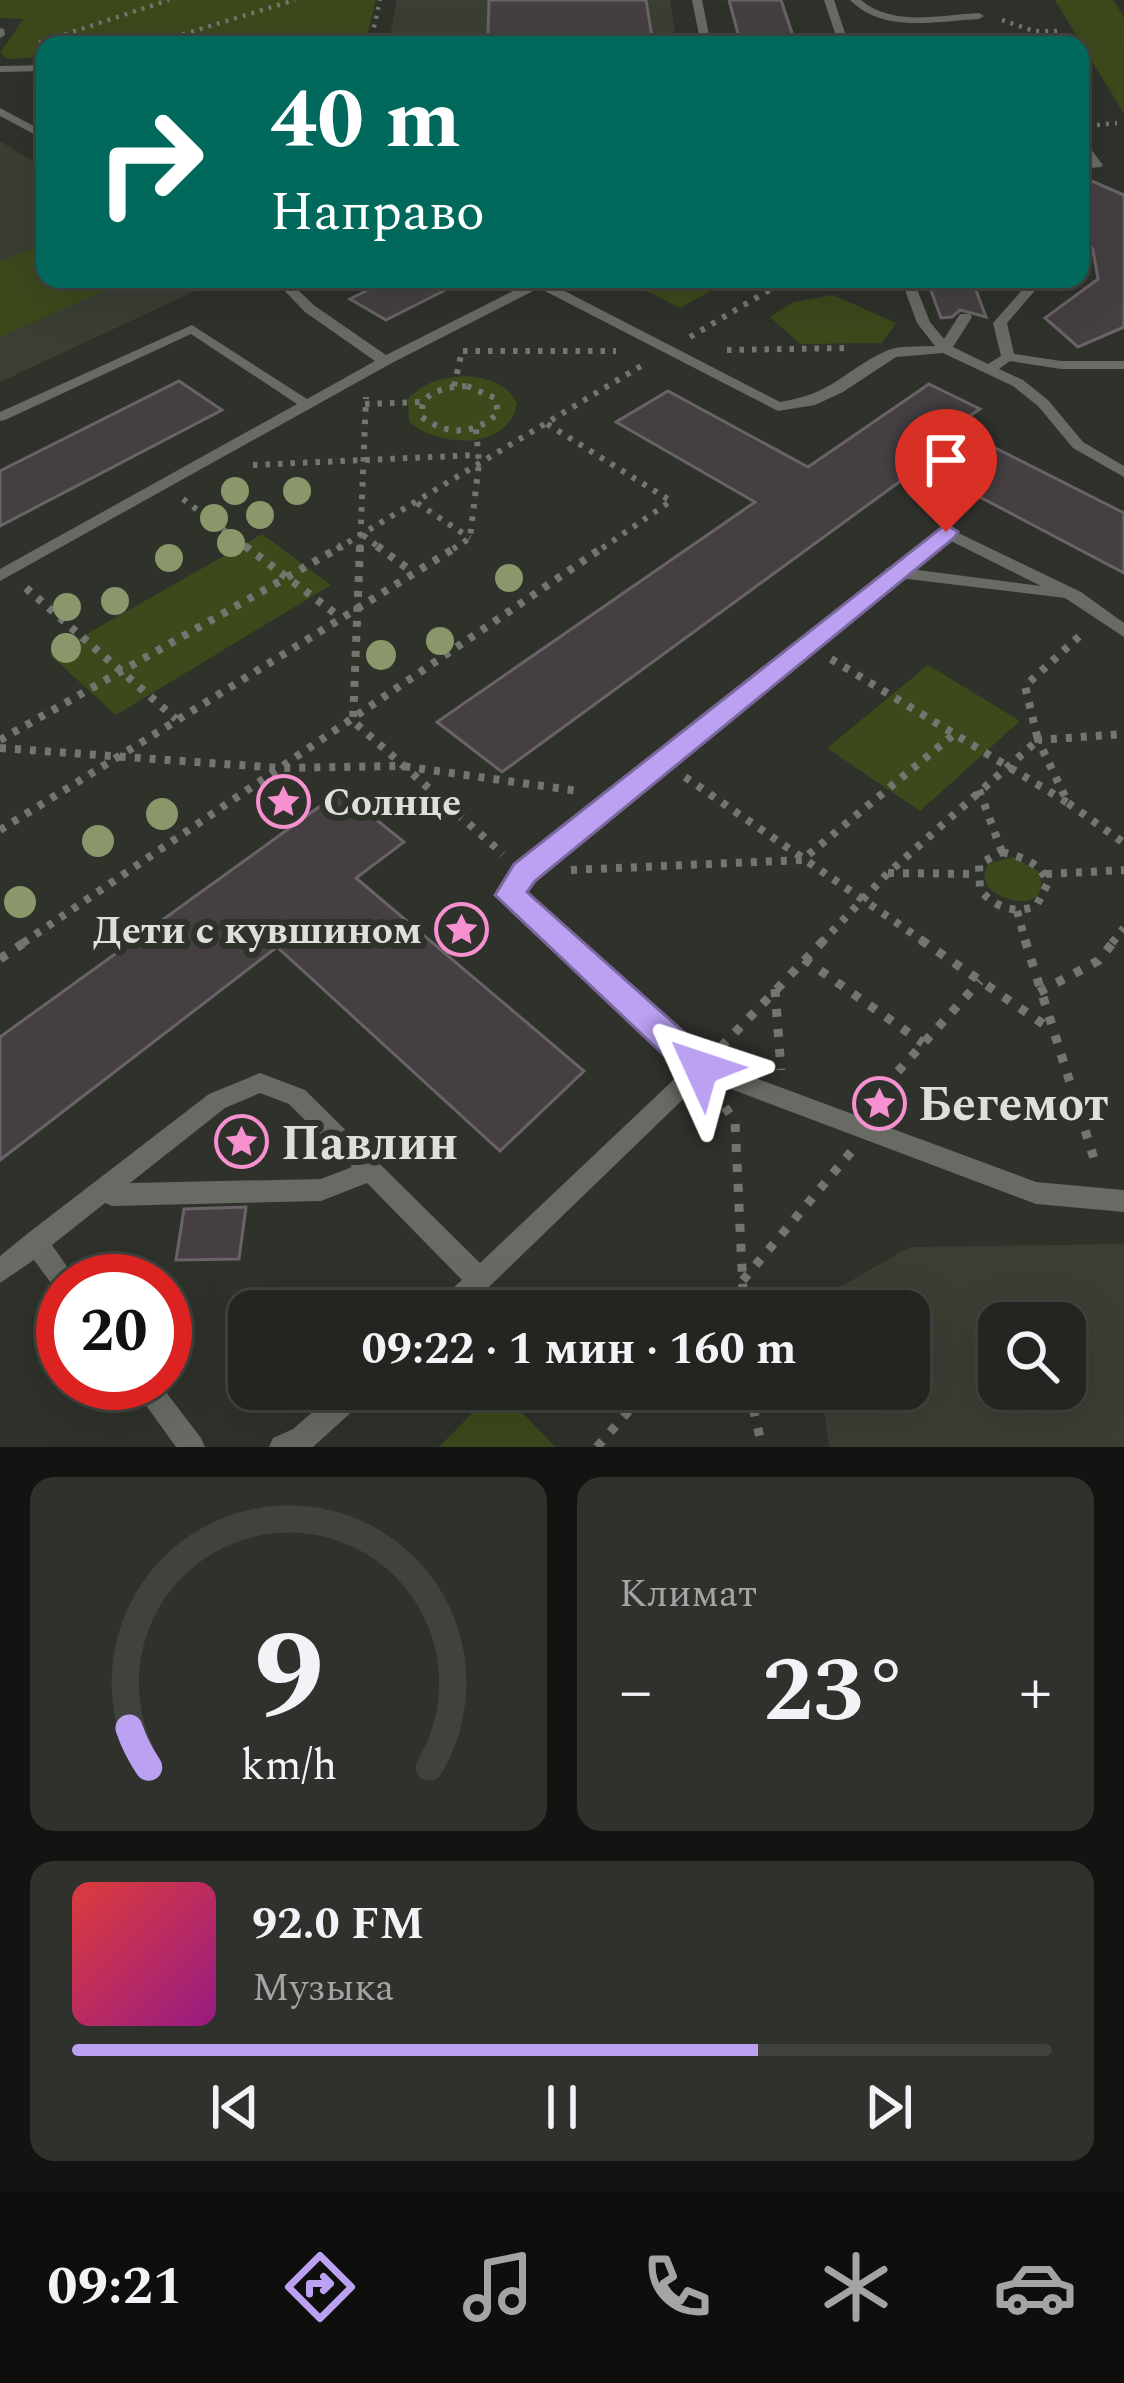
<!DOCTYPE html>
<html lang="ru">
<meta charset="utf-8">
<style>
body{margin:0;font-family:Spectral,serif;background:#2f312d;color:#f1f3f6;height:100vh;display:flex;flex-direction:column;font-size:45px;white-space:nowrap}
*{box-sizing:border-box;margin:0}
p{font-size:39px;color:#a3a5a5}
.icon{flex:none;width:66px;height:66px;fill:none;stroke:currentColor;stroke-width:2;stroke-linecap:round;stroke-linejoin:round}
.map{position:relative;height:1447px;overflow:hidden}
.sheet{display:flex;flex-direction:column;gap:30px;padding:30px;background:#131412;flex:1}
.sheet>*{flex:none}
.hud{position:absolute;left:36px;top:36px;width:1053px;height:252px;border-radius:24px;box-shadow:0 12px 48px #0002,0 0 0 3px #40423e;background:#00695c;color:#fff;overflow:hidden}
.controls{position:absolute;left:978px;top:1302px;display:grid;gap:24px}
.controls a{display:grid;place-items:center;width:108px;height:108px;border-radius:24px;background:#232520;box-shadow:0 12px 48px #0002,0 0 0 3px #40423e;font-size:60px}
.speed{position:absolute;left:36px;top:1254px;display:flex;gap:24px;font-size:60px;font-weight:700;text-align:center}
.speed>*{display:grid;place-content:center;width:156px;height:156px;border-radius:50%;background:#232520;box-shadow:0 12px 48px #0002,0 0 0 3px #40423e;line-height:1}
.speed .limit{border:18px solid #d22;background:#fff;color:#111}
.pin{position:absolute;display:grid;place-items:center;width:102px;height:102px;color:#fff;margin:-123px -51px;border-radius:50% 50% 50% 0;rotate:-45deg;box-shadow:0 0 12px #0007}
.pin .icon{rotate:45deg}
.me{position:absolute;width:132px;margin:-66px;rotate:312deg;stroke-linejoin:round;filter:drop-shadow(0 0 9px #0008)}
.turn{display:flex;align-items:center;gap:42px;height:252px;padding:0 36px;font-size:54px}
.turn .icon{width:156px;height:156px;stroke-width:2.5}
.turn b{display:block;font-size:84px;line-height:102px}
.big{font-size:90px;font-weight:700;line-height:1.1}
.sheet .widget{flex:1;display:flex;flex-direction:column;justify-content:center;gap:18px;min-width:0;padding:0 42px;border-radius:24px;background:#2f312d}
.sheet .dial{align-items:center;gap:0}
.dial svg{height:312px;overflow:visible;fill:none;stroke:#40423e;stroke-width:7;stroke-linecap:round;text-anchor:middle}
.dial text{fill:#f1f3f6;stroke:none}
.song{display:flex;align-items:center;gap:36px}
.cover{width:144px;height:144px;border-radius:18px;background:linear-gradient(135deg,hsl(0 70% 55%),hsl(310 70% 35%))}
.played{height:12px;border-radius:6px;background:linear-gradient(90deg,#bca0f2 70%,#40423e 70%)}
.keys{display:flex;justify-content:space-around;direction:ltr}
.heat{display:flex;justify-content:space-between;align-items:center;font-size:66px;direction:ltr}
.sheet .tiles{flex:1;display:grid;gap:30px;grid-template-columns:1fr 1fr}
.widget:last-child{grid-column:span 2}
.trip{position:absolute;left:228px;top:1290px;width:702px;height:120px;border-radius:24px;background:#232520;box-shadow:0 12px 48px #0002,0 0 0 3px #40423e;font-weight:700;line-height:120px;text-align:center}
.menu{display:flex;height:192px;justify-content:space-around;align-items:center;background:#0e0f0d;color:#a3a5a5}
.menu .icon{width:84px;height:84px}
.menu .current{color:#bca0f2}
.menu b{font-size:54px;color:#f1f3f6}
.map>svg:first-child{display:block}
</style>
<div class="map">
<svg width="1124" height="1447" viewBox="0 0 1124 1447">
<rect width="100%" height="100%" fill="#2f312b"/>
<!-- built -->
<path fill="#3a3e33" fill-rule="evenodd" d="M397,0H670L677,45H388Z
M0,141L45,169V279H195L206,286L0,382Z
M1124,1244V1447H829L821,1389H909V1311H810V1304L910,1247ZM999,1323H1065V1389H999Z"/>
<!-- green -->
<path fill="#3c491b" d="M0,0H376L365,45H45V57L8,59L0,53L23,19L0,18Z
M1055,0H1113L1124,17V114Z
M45,243V279L128,280L0,337V262Z
M623,279H732L680,308Z
M833,295L896,323L882,343L800,344L770,317L793,302Z
M468,376C489,379 508,383 517,404C508,452 437,447 409,422L408,399C425,381 444,377 468,376Z
M262,534L331,585L116,715L50,655Z
M928,665L1020,721L920,811L827,748Z
M1014,857L1039,872C1051,911 1007,905 988,887L984,875L988,864Z
M496,1389H500L555,1447H439Z"/>
<!-- building -->
<path fill="#453f42" stroke="#696266" stroke-width="3" d="M489,0H646L652,37H626V45H578L577,35H488Z
M729,0H781L796,45H741Z
M1080,176L1124,195V327L1078,347L1045,318L1098,279L1093,250L1080,226Z
M390,279H467L386,320L350,299Z
M929,285H974L986,317L960,310L952,317L941,318Z
M179,381L222,410L0,526V471Z
M929,384L980,409L954,427L1124,513V573L921,466L502,772L437,722L755,502L616,422L668,391L808,467Z
M341,791L404,842L356,878L584,1071L500,1151L277,947L0,1160V1037Z
M246,1207L239,1259L176,1260L184,1209Z"/>
<g fill="none" stroke-linecap="round" stroke-linejoin="round">
<!-- path-far3 -->
<path stroke="#737570" stroke-width="4.5" stroke-dasharray="3 6" stroke-linecap="butt" d="M1002,20L1034,31H1062
M39,43L169,0
M148,45L295,0
M370,45L380,0
M1097,125L1117,123"/>
<!-- path-far2 -->
<path stroke="#737570" stroke-width="6" stroke-dasharray="4.5 8" stroke-linecap="butt" d="M690,337L788,279
M727,350L850,348
M463,351H616
M454,386L462,351
M467,386L495,398L498,413C475,435 447,436 422,417C418,391 446,387 467,386Z
M365,404L422,402
M547,424L671,501L601,549
M253,465L477,455
M183,499L249,549
M417,503L470,538
M363,535L381,549
M337,549L646,363
M360,549L366,397
M453,549L470,538L479,463L476,429"/>
<!-- path-far1 -->
<path stroke="#737570" stroke-width="8" stroke-dasharray="6 9" stroke-linecap="butt" d="M245,546L340,617
M360,546L353,721L503,854
M377,546L411,571
M26,588L176,719
M831,659L1068,803L1038,740L1124,734
M0,740L342,546
M0,748L280,768L402,766L578,791
M685,777L926,943
M979,790L1002,852
M1068,803L1124,843
M0,830L458,546
M1002,852C1023,858 1039,861 1048,883L1036,906C1014,914 996,908 980,890L979,864Z
M571,870L802,860L952,736
M888,873L975,874
M1046,874L1124,870
M1017,911L1026,943
M23,943L605,546
M821,943L888,873L1038,740L1025,686L1085,631
M1112,943L1124,928"/>
<!-- path -->
<path stroke="#737570" stroke-width="9" stroke-dasharray="8 12" stroke-linecap="butt" d="M921,940L1049,1028
M1025,940L1097,1168
M0,959L28,940
M804,959L923,1043
M775,989L781,1070
M1039,992L1098,961L1115,940
M721,1047L824,940
M871,1101L980,981
M725,1107L735,1122L744,1311
M717,1311L851,1152
M749,1389L762,1447
M597,1447L648,1389"/>
<!-- lane -->
<path fill="#686b64" fill-rule="evenodd" d="M692,0H702L711,45H701Z
M824,0H834L849,45H839Z
M850,0H861C892,27 941,15 979,13L984,16L979,19C936,21 884,34 850,0Z
M0,28L4,29L5,35L0,38Z
M45,65V71L0,72V66Z
M0,108L45,132V140L0,116Z
M1080,139L1084,140L1103,165L1101,167L1080,169V163L1089,162L1080,150Z
M273,279H286L315,306L386,355L537,279H553L549,283L780,402C833,394 843,371 886,351C900,345 920,347 935,346L917,323L901,279H913L930,322L944,339L960,314H970L972,317L953,347L988,364L1001,356L993,323L1032,279H1045L1007,323L1014,354L1061,361H1124V369H1061L1010,361L999,369L1023,380L1048,400L1083,442L1124,466V477L1073,448L1038,406L1013,386L943,353L896,357L843,392L815,405L778,411L539,288L390,364L0,581V569L297,404L191,334L5,420L0,421V412L192,325L307,399L375,361L305,312Z
M946,527L1081,592L1124,623V637L1065,598L899,578L531,878L522,893L709,1061L1036,1182L1124,1190V1212L1036,1204L704,1079L464,1311H434L437,1302L462,1280L367,1183L321,1201L112,1206L105,1203L52,1245L77,1281H63V1292L56,1290L34,1260L0,1283V1256L27,1234L209,1094L260,1073L305,1090L480,1263L686,1068L503,901L500,895L517,866L885,573L886,568L892,567ZM947,539L1041,586L910,569ZM260,1093L289,1104L352,1167L321,1179L130,1183L225,1108Z
M130,1383H159L201,1438L205,1447H176Z
M339,1389H371L367,1398L313,1447H269L273,1438L293,1429Z"/>
</g>
<!-- trees -->
<g fill="#89976b">
<circle cx="235" cy="491" r="14"/>
<circle cx="297" cy="491" r="14"/>
<circle cx="260" cy="515" r="14"/>
<circle cx="214" cy="518" r="14"/>
<circle cx="231" cy="543" r="14"/>
<circle cx="169" cy="558" r="14"/>
<circle cx="509" cy="578" r="14"/>
<circle cx="115" cy="601" r="14"/>
<circle cx="67" cy="607" r="14"/>
<circle cx="440" cy="641" r="14"/>
<circle cx="66" cy="648" r="15"/>
<circle cx="381" cy="655" r="15"/>
<circle cx="162" cy="814" r="16"/>
<circle cx="98" cy="841" r="16"/>
<circle cx="20" cy="902" r="16"/>
</g>
<!-- route -->
<path fill="#bca0f2" stroke="#7a689d" stroke-width="3" d="M946,524L958,532L954,538L535,881L527,892L713,1058L717,1068L713,1079L701,1083L689,1079L495,895L514,864Z"/>
<!-- icons -->
<defs>
<symbol id="sight-ring" viewBox="-11 -11 22 22"><circle r="9.5" fill="#2f312b" stroke="#f690cf" stroke-width="1.5"/><path d="M0-6L1.8-2.2L6-1.7L2.9 1.2L3.7 5.4L0 3.3L-3.7 5.4L-2.9 1.2L-6-1.7L-1.8-2.2Z" fill="#f690cf"/></symbol>
</defs>
<g fill-rule="evenodd">
<use href="#sight-ring" x="254" y="772" width="59" height="59"/>
<use href="#sight-ring" x="432" y="900" width="59" height="59"/>
<use href="#sight-ring" x="850" y="1074" width="59" height="59"/>
<use href="#sight-ring" x="212" y="1112" width="59" height="59"/>
</g>
<g text-anchor="middle" stroke-width="12" stroke-linejoin="round" paint-order="stroke">
<!-- poi labels -->
<g font-size="39" font-weight="bold" fill="#dddfdb" stroke="#2f312b" text-anchor="start">
<text x="323" y="815">Солнце</text>
<text x="422" y="943" text-anchor="end">Дети с кувшином</text>
</g>
<!-- near-poi labels -->
<g font-size="48" font-weight="bold" fill="#dddfdb" stroke="#2f312b" text-anchor="start">
<text x="918" y="1120">Бегемот</text>
<text x="281" y="1159">Павлин</text>
</g>
</g>
</svg>
<div class="controls">
<a><svg class="icon" aria-label="search" viewBox="0 0 24 24"><circle cx="10" cy="10" r="6"/><path d="M15 15l6 6"/></svg></a>
</div>
<div class="speed"><div class="limit">20</div></div>
<div class="pin" style="left:946px;top:532px;background:#d93025"><svg class="icon" aria-label="arrive" viewBox="0 0 24 24"><path d="M6 21V4h12l-3 4 3 4H6"/></svg></div>
<svg class="me" style="left:701px;top:1068px" viewBox="-20 -20 40 40"><path d="M0-17L14 15 0 8-14 15z" fill="#bca0f2" stroke="#fff" stroke-width="4"/></svg>
<div class="trip">09:22 · 1 мин · 160 m</div>
<div class="hud">
<div class="turn"><svg class="icon" aria-label="right" viewBox="0 0 24 24"><path d="M7 20v-9h11M14 6l5 5-5 5"/></svg><div><b>40 m</b>Направо</div></div>
</div>
</div>
<section class="sheet">
<div class="tiles">
<div class="widget dial"><svg viewBox="0 0 100 80">
<path d="M14 69A42 42 0 1 1 86 69"/>
<path d="M14 69A42 42 0 0 1 9 59" stroke="#bca0f2"/>
<text x="50" y="56" font-size="32" font-weight="700">9</text>
<text x="50" y="72" font-size="11">km/h</text>
</svg></div>
<div class="widget"><p>Климат</p>
<div class="heat"><a>−</a><b class="big">23°</b><a>+</a></div>
</div>
<div class="widget">
<div class="song"><i class="cover"></i><div><b>92.0 FM</b><p>Музыка</p></div></div>
<div class="played"></div>
<div class="keys"><svg class="icon" aria-label="previous" viewBox="0 0 24 24"><path d="M18 5L8 12l10 7zM5 5v14"/></svg><svg class="icon" aria-label="pause" viewBox="0 0 24 24"><path d="M8 5v14M16 5v14"/></svg><svg class="icon" aria-label="next" viewBox="0 0 24 24"><path d="M6 5l10 7-10 7zM19 5v14"/></svg></div>
</div>
</div>
</section>
<nav class="menu">
<b>09:21</b>
<svg class="icon current" aria-label="directions" viewBox="0 0 24 24"><path d="M12 3l9 9-9 9-9-9zM9 14v-3h6M13 9l2 2-2 2"/></svg>
<svg class="icon" aria-label="music" viewBox="0 0 24 24"><path d="M9 18V5l10-2v13"/><circle cx="6" cy="18" r="3"/><circle cx="16" cy="16" r="3"/></svg>
<svg class="icon" aria-label="phone" viewBox="0 0 24 24"><path d="M5 4h4l2 5-3 2q2 4 5 5l2-3 5 2v4C11 20 4 13 5 4z"/></svg>
<svg class="icon" aria-label="climate" viewBox="0 0 24 24"><path d="M12 3v18M4 7l16 10M4 17L20 7"/></svg>
<svg class="icon" aria-label="car" viewBox="0 0 24 24"><path d="M5 17H2v-5l4-1 3-4h7l3 4 3 1v5h-3M9 17h6M6 11h13"/><circle cx="7" cy="17" r="2"/><circle cx="17" cy="17" r="2"/></svg>
</nav>
